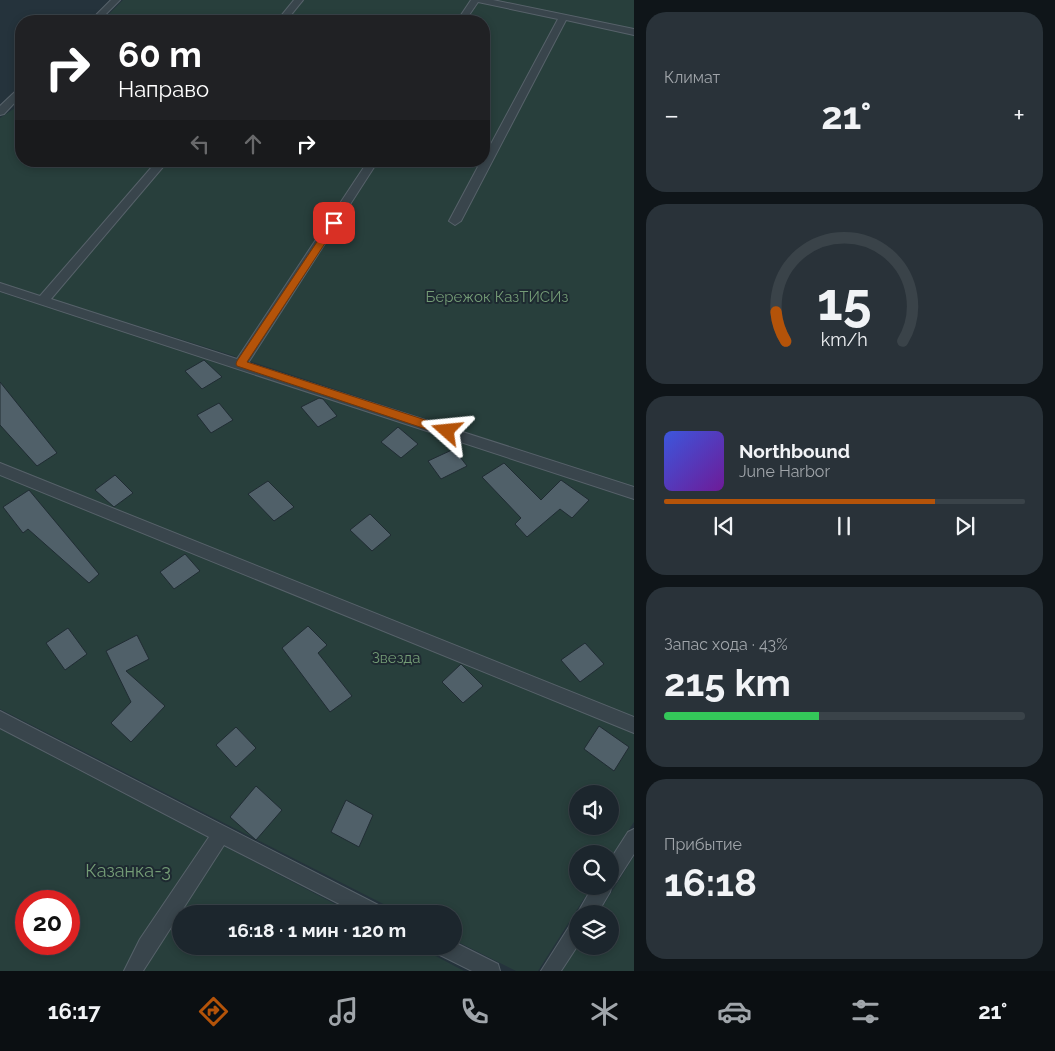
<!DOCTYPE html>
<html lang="ru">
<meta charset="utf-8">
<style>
body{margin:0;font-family:Raleway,sans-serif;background:#293239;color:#f1f3f6;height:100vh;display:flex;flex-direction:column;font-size:19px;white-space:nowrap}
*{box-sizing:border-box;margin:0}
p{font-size:16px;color:#a0a5aa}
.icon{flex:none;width:28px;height:28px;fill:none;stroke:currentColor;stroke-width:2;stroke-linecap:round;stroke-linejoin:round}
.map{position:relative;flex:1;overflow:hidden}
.sheet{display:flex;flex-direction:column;gap:12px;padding:12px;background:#0f1519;width:421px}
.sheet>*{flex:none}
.banner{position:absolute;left:15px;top:15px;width:475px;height:152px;border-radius:20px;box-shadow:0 2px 8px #0003,0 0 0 1px #3a4349;background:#202124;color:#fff;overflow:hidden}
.fabs{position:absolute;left:569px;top:785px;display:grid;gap:10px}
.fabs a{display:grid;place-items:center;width:50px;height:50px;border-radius:50%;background:#1c262d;box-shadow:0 2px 8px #0003,0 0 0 1px #3a4349;font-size:25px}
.speed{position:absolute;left:15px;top:890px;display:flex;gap:10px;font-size:25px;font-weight:700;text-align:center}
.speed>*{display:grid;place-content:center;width:65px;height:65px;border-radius:50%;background:#1c262d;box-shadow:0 2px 8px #0003,0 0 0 1px #3a4349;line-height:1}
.speed .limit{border:8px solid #d22;background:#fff;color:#111}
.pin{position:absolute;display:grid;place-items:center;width:42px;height:42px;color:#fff;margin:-21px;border-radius:10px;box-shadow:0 2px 8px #0006}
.me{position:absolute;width:55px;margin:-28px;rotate:288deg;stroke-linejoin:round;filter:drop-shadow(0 0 4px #0008)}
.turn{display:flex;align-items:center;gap:18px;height:105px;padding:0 20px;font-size:22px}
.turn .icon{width:65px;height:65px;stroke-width:2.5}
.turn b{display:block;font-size:35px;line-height:42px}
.lanes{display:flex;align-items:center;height:48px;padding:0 20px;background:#0003;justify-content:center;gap:25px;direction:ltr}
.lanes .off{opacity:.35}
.big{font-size:38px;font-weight:700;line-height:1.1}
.sheet .card{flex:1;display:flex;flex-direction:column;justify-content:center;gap:8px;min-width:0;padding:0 18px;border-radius:20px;background:#293239}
.sheet .dial{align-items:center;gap:0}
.dial svg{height:130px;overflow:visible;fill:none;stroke:#3a4349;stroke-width:7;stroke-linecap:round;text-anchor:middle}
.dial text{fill:#f1f3f6;stroke:none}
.song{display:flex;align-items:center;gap:15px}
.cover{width:60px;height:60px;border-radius:8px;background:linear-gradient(135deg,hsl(230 70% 55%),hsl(280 70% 35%))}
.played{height:5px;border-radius:2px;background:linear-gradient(90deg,#b45309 75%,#3a4349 75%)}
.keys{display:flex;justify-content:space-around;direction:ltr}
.heat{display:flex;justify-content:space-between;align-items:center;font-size:28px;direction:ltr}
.charge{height:8px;border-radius:4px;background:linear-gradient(90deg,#34c759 43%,#3a4349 0)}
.trip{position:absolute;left:172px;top:905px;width:290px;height:50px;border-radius:25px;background:#1c262d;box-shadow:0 2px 8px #0003,0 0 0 1px #3a4349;font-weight:700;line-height:50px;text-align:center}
.tabs{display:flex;height:80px;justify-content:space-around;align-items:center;background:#0b0f12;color:#a0a5aa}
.tabs .icon{width:35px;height:35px}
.tabs .on{color:#b45309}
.tabs b{font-size:22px;color:#f1f3f6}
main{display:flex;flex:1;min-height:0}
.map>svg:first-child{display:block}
</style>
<main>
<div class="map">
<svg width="634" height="971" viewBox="0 0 634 971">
<rect width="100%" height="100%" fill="#25333c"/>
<!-- green -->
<path fill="#283f3c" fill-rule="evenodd" d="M123,0H634V487L231,355L0,283V118L21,104V161H484V21H102Z
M0,292L206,357L634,500V822L610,859V854H578V886H592L538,971H516L454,940V914H403L0,709ZM578,794H610V826H578Z
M0,729L354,914H181V946H417L464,971H0ZM26,901H69V944H26Z
M634,856V971H562L577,946H610V914H598Z"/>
<!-- building -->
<path fill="#506069" stroke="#202c33" d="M204,360L222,377L202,389L185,371Z
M0,382L57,453L37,466L0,425Z
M319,398L323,399L337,416L318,427L301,407Z
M219,403L233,420L211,433L197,415Z
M398,427L418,444L401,458L381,442Z
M454,449L467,466L441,479L428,461Z
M504,463L541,500L561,480L589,500L572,518L560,509L527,537L515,524L521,518L482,477Z
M115,475L133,493L114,507L95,490Z
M268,481L294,507L274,521L248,494Z
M29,490L99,574L89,583L28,529L23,533L3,507Z
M370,514L391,535L372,551L350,530Z
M185,554L200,571L174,589L160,572Z
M308,626L327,645L318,653L352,696L330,712L282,648Z
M68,628L87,654L65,670L46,643Z
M137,635L149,659L126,671L165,706L131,742L111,723L131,702L106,651Z
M585,643L604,664L580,682L561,660Z
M461,664L483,686L463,703L442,682Z
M599,726L629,747L614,771L584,749Z
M236,727L256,748L236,767L216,745Z
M256,786L282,810L256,840L230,817Z
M346,800L373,815L359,847L331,832Z"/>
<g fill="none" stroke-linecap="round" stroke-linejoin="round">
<defs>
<path id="lane" d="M111,0H120L99,21H90Z
M294,0H303L286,21H277Z
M471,0H493L634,29V35L566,20L461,221L455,225L449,221L481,161H484V157L558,19L478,2L465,21H457Z
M21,88V96L4,114L0,115V106L18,89Z
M157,161H168L51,299L237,359L368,161H378L248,363L634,487V499L0,291V283L40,296Z
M0,463L634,717V733L0,475Z
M0,711L384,908L387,914H359L224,845L143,971H124L140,939L209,837L0,728Z
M634,829V854L616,882L612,884L610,892L597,914H578V915L577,914L593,886H610V860L628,832Z
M578,919V945L561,971H541L572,922Z
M454,942L498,964L500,971H472L436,953L434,946H454Z"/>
</defs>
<!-- lane casing -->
<use href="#lane" stroke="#57626a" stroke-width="2"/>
<!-- lane -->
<use href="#lane" fill="#39454c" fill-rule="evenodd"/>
</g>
<!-- route -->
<path fill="#b45309" stroke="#753606" d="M334,220L337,221V225L247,362L450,428L452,431L450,435L447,436L237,366L236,364L237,361L331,221Z"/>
<g text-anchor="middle" stroke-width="4" stroke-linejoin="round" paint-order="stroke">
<!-- park labels -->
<g font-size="15" fill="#749c76" stroke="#1e2a31">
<text x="497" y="302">Бережок КазТИСИз</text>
<text x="396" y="663">Звезда</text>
</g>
<!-- near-park labels -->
<g font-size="18" fill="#749c76" stroke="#1e2a31">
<text x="128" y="877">Казанка-3</text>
</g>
</g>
</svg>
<div class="fabs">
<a><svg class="icon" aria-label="sound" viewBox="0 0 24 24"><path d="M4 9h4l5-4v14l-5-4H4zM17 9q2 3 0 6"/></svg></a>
<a><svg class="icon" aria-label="search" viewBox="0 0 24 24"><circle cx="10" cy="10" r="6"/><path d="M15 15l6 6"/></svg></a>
<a><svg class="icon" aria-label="layers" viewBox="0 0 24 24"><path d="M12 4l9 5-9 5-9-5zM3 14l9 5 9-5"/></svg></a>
</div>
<div class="speed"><div class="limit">20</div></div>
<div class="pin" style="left:334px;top:223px;background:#d93025"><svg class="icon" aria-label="arrive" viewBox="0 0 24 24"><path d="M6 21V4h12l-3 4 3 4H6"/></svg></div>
<svg class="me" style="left:447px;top:431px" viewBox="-20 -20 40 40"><path d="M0-17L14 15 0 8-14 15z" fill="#b45309" stroke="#fff" stroke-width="4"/></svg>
<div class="trip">16:18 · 1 мин · 120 m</div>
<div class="banner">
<div class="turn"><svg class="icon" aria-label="right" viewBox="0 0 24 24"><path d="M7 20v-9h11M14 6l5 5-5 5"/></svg><div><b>60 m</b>Направо</div></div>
<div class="lanes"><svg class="icon off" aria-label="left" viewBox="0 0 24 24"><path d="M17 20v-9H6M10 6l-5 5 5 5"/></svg><svg class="icon off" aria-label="ahead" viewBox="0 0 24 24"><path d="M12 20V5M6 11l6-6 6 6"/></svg><svg class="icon" aria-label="right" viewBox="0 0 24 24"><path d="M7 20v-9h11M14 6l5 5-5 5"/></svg></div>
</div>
</div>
<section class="sheet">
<div class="card"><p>Климат</p>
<div class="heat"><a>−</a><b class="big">21°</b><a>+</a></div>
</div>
<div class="card dial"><svg viewBox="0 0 100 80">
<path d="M14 69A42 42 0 1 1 86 69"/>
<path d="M14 69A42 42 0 0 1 8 51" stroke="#b45309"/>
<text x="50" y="56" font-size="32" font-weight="700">15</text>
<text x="50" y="72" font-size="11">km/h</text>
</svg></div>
<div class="card">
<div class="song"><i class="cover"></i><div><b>Northbound</b><p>June Harbor</p></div></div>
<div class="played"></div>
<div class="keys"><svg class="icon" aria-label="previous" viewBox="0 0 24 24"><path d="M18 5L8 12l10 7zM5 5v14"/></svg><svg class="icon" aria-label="pause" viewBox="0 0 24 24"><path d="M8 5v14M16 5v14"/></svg><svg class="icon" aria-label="next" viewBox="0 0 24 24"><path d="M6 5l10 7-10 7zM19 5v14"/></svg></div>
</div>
<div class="card"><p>Запас хода · 43%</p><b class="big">215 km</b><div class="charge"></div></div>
<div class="card"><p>Прибытие</p><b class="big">16:18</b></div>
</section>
</main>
<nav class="tabs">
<b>16:17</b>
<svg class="icon on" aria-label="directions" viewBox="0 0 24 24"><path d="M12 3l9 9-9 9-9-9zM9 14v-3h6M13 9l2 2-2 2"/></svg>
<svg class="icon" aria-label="music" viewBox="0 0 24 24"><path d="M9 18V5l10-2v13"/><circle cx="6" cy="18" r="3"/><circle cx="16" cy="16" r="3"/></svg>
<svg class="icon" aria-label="phone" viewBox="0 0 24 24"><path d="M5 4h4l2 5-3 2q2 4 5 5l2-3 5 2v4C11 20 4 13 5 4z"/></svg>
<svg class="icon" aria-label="climate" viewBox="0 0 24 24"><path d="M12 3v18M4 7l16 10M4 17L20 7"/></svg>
<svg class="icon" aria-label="car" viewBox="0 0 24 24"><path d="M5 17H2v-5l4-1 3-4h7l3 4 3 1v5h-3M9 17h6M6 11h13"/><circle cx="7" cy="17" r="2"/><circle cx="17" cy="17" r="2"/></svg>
<svg class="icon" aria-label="filters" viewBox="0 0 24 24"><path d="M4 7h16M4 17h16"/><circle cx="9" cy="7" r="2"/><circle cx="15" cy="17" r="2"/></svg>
<b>21°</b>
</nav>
